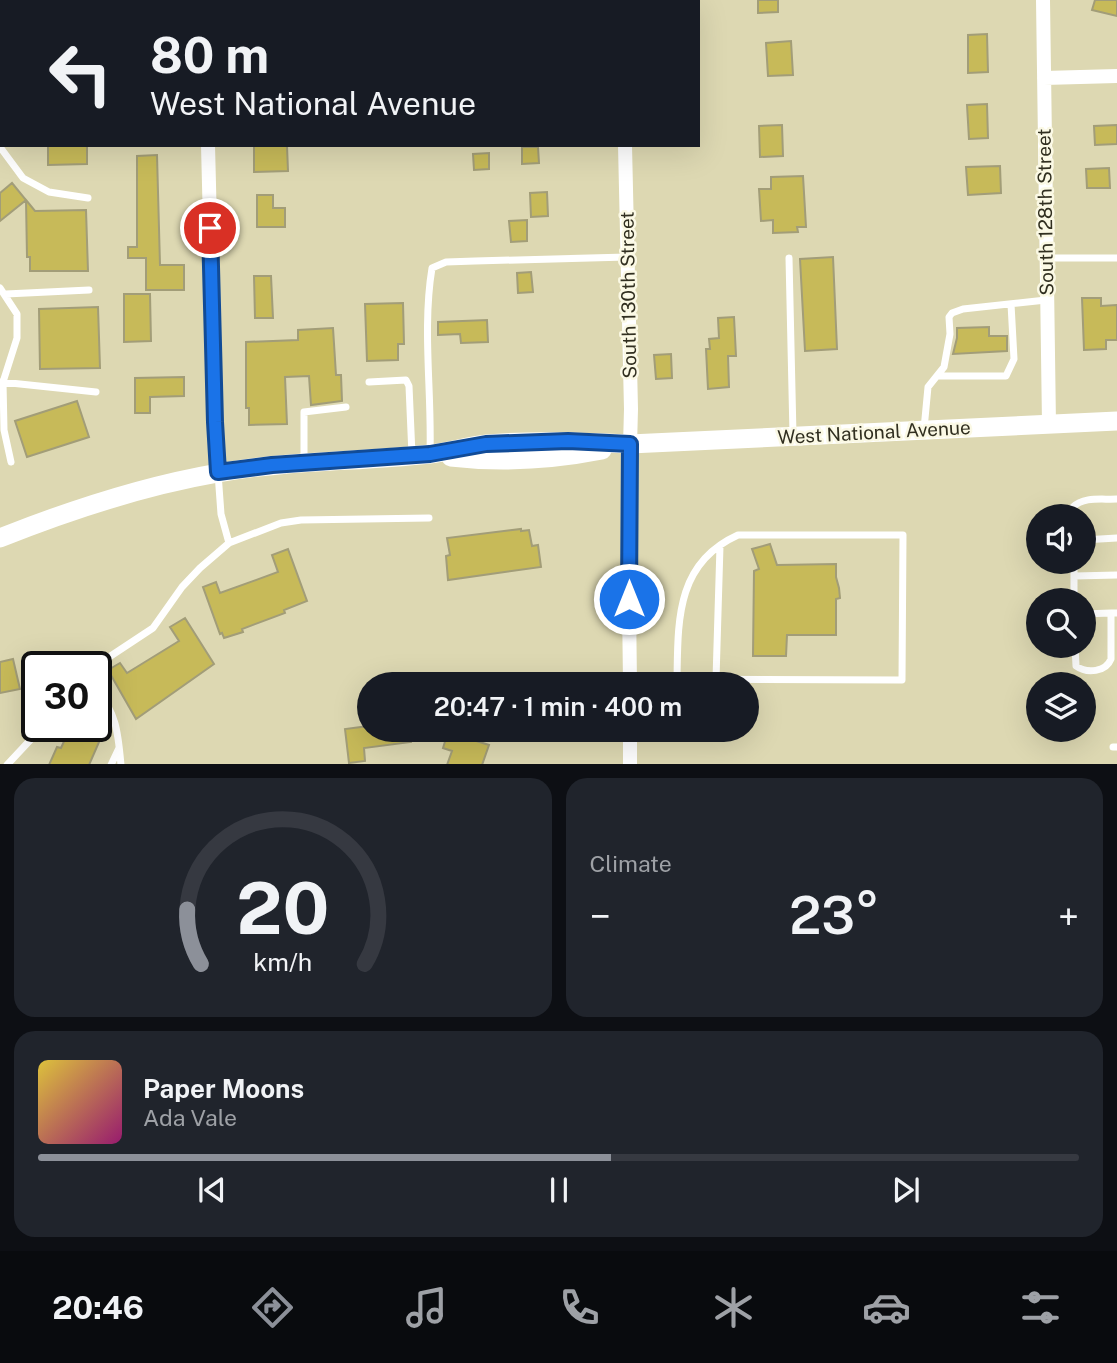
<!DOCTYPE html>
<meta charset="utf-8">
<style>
body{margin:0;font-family:"Public Sans",sans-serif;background:#20242c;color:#f1f3f6;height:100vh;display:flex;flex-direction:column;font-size:26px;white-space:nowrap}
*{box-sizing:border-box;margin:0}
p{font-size:23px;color:#9ea1a6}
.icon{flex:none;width:38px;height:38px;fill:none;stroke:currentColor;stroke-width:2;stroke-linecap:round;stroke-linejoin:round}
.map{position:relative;height:764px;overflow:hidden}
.details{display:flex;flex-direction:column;gap:14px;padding:14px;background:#0d0f14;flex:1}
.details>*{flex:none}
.hud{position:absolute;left:0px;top:0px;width:700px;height:147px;box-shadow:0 7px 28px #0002;background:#171b24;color:#f1f3f6;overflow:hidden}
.fabs{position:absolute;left:1026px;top:504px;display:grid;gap:14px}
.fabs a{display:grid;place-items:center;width:70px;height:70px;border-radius:50%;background:#171b24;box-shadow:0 7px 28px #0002;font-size:35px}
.speed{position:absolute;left:21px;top:651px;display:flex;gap:14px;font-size:35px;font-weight:700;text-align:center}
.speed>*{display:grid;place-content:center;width:91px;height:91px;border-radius:50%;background:#171b24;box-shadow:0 7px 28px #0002;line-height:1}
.speed .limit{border:4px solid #111;border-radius:10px;background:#fff;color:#111}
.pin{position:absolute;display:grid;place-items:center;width:60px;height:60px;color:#fff;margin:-30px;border:4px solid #fff;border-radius:50%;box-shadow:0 2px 7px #0007}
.me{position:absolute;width:77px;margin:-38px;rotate:0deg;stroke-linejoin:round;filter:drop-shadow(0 0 5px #0008)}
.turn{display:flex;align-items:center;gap:24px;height:147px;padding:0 35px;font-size:32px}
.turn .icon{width:91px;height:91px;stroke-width:2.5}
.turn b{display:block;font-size:49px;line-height:60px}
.big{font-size:52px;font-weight:600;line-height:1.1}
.details .widget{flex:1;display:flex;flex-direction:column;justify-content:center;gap:10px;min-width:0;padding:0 24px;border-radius:21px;background:#20242c}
.details .dial{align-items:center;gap:0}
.dial svg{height:182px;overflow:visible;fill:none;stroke:#363941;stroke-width:7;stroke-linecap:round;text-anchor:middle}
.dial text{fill:#f1f3f6;stroke:none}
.song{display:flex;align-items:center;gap:21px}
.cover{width:84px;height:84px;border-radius:10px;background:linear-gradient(135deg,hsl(50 70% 55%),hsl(320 70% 35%))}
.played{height:7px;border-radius:4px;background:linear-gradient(90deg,#8c9099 55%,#363941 55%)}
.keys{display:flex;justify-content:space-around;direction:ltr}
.heat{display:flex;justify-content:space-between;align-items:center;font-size:38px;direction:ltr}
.details .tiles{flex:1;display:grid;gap:14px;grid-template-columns:1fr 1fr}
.widget:last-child{grid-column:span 2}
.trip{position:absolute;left:357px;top:672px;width:402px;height:70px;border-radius:35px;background:#171b24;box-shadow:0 7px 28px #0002;font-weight:600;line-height:70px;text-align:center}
.menu{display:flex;height:112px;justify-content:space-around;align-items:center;background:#090b0e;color:#9ea1a6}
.menu .icon{width:49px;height:49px}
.menu .active{color:#8c9099}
.menu b{font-size:32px;color:#f1f3f6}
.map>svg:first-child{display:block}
</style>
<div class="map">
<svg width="1117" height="765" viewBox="0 0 1117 765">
<rect width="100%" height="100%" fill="#ddd8b2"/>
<!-- building -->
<path fill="#c7ba59" stroke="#a29d78" stroke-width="2" d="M758,0H778V12L758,13Z
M1095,0H1117V16L1092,10Z
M987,34L988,72L968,73V35Z
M791,41L793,75L768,76L766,43Z
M987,104L988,138L969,139L967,105Z
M782,125L783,156L760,157L759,126Z
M1117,125V144L1095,145L1094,126Z
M48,145H87V164L48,165Z
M254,145L287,146L288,171L254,172Z
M522,147H538L539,163L522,164Z
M489,153V169L474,170L473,154Z
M157,155L160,265H184V290H146V258H128V247H137V156Z
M1000,166L1001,193L968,195L966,167Z
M1109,168L1110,188H1087L1086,169Z
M803,176L806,227H797L798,232L773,233V220L761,221L759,189H771V177Z
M12,183L26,200L0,221V193Z
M547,192L548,216L531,217L530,193Z
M257,195H273V208H285V227H257Z
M26,200L35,211L86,210L88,271H30V257H27Z
M527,220V241L511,242L509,221Z
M833,257L837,349L805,351L800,259Z
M531,272L533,292L518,293L517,273Z
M254,276H271L273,318H255Z
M124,294H150L151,341L124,342Z
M1082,298H1101V306L1117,305V340H1106V349L1084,350Z
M403,303L404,344H398V360L367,361L365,304Z
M98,307L100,368L40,369L39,309Z
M734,317L736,356H728L729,387L708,389L706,349H710L709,339L719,338L718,318Z
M487,320L488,342L461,343L460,334L438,335V322Z
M989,327V336H1007V351L953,354L957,338V328Z
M333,328L336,375H341L342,401L311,405L309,376L285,377L287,424L249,425V408H246V342L298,340V330Z
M671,354L672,378L656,379L654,355Z
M184,377V396L150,397V413H135V378Z
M77,401L89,437L27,457L15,421Z
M521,529V531L529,530L532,546L538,545L541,567L448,580L446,556L450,555L447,538Z
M770,544L777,565L836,564V577L839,588L840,598L836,599V635H787L786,656H753L754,571L759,569L752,549Z
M288,549L307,601L284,610L285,613L242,629L243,632L224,638L222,633L220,634L203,587L216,582L220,593L278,572L272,555Z
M185,618L214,664L136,719L108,670L120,663L127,673L179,641L170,627Z
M13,659L20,689L0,693V662Z
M71,726H106L89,765H49L57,747L61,748Z
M369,726V730H410L411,742L364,748L365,761L349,763L345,729Z
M448,732L489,745L482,765H447L452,751L443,748Z"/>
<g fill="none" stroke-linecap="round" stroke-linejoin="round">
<!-- lane -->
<path stroke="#fff" stroke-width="7" d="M0,68L2,70
M0,147L23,178L49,192L88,198
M789,258L793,435
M1046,258H1117
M0,288L17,314V338L3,382L4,430L11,462
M6,294L89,290
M937,376H1006L1014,359L1011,304
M1,382L96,392
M369,382L406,380L409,386L412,455
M924,429L928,387L944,367L950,334L949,317L952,313L963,309L1046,300
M430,453C432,392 422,329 432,268L446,262L475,261L627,257
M304,462V412L346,407
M218,473L221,514L229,543L281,523L301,520L429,518
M1073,516V507C1084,496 1103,500 1117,499
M1083,540L1117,538
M1074,562V600
M1074,576L1117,575
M1083,614L1111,613
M1075,646L1076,666C1087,674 1106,672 1111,659V613H1117
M94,667L153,628L182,587L200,568L229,543
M630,679L902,680L903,535H738C676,563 678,620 677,679
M716,679L720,546
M96,689C117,714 118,733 121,765
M1113,747H1117
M7,765L34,736L40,726
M111,765L119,748"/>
<!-- street -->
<path stroke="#fff" stroke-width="14" d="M205,0V2
M623,0V2
M1043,0L1049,424
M1044,78L1117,76
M0,94L2,92
M208,145L215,422L218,472
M625,145L631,409L628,520L630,684
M630,730V765"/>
<!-- secondary -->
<path stroke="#fff" stroke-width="19" d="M451,457C502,463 551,460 602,450
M0,538C70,510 143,486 218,473C288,460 359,462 430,454C449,452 468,446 487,444C535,440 582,442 630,444L1117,421"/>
</g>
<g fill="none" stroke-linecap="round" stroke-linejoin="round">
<defs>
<path id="route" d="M210,228L215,422L218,472L272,465L430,454L486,444L568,441L630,444L629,599"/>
</defs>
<!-- route casing -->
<use href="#route" stroke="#114b97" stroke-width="18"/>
<!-- route -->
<use href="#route" stroke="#1a73e8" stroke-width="12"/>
</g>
<g text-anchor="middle" stroke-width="5" stroke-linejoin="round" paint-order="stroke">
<!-- street labels -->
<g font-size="19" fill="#312f20" stroke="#fbf9e5">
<text transform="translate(1045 212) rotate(-91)" y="7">South 128th Street</text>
<text transform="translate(628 295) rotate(-91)" y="7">South 130th Street</text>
<text transform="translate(874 432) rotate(-3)" y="7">West National Avenue</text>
</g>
</g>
</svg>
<div class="fabs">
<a><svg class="icon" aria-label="sound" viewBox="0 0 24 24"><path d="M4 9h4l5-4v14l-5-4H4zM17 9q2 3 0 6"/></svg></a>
<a><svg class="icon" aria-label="search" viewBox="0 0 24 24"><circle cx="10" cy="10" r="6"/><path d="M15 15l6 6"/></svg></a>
<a><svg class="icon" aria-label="layers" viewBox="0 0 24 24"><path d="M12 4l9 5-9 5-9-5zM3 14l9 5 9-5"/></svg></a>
</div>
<div class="speed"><div class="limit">30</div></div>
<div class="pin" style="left:210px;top:228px;background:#d93025"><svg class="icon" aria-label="arrive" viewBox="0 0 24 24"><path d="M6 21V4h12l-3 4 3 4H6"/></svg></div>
<svg class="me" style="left:629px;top:599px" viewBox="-20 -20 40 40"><circle r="17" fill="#1a73e8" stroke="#fff" stroke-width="3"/><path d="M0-11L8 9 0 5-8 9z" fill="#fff"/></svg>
<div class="trip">20:47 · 1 min · 400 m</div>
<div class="hud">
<div class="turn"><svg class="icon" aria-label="left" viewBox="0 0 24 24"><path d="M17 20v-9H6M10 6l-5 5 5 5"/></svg><div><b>80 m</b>West National Avenue</div></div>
</div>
</div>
<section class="details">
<div class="tiles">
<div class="widget dial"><svg viewBox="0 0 100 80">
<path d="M14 69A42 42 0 1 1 86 69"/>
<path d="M14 69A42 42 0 0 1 8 45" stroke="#8c9099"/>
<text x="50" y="56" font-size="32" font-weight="700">20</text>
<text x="50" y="72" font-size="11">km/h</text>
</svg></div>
<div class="widget"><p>Climate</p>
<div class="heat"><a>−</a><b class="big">23°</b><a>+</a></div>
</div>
<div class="widget">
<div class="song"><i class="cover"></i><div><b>Paper Moons</b><p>Ada Vale</p></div></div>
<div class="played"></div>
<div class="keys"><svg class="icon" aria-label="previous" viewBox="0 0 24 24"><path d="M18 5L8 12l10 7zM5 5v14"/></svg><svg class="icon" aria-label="pause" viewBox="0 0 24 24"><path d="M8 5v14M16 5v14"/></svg><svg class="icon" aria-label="next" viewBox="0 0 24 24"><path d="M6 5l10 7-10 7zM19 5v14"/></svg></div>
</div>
</div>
</section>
<nav class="menu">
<b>20:46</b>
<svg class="icon active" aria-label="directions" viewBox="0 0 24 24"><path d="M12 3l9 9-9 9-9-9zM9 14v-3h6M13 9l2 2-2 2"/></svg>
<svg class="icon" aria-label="music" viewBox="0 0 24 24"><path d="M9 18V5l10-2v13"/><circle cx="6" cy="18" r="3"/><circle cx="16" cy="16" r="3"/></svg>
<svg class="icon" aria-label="phone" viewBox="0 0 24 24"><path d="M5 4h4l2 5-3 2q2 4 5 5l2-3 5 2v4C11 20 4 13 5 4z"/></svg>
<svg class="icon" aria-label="climate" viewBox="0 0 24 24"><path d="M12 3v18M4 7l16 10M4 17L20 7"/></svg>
<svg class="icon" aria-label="car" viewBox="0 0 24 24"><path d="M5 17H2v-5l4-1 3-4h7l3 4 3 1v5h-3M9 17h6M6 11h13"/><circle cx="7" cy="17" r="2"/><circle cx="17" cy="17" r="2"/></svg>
<svg class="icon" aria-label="filters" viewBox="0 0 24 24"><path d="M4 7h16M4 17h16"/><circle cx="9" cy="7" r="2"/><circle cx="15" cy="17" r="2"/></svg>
</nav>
